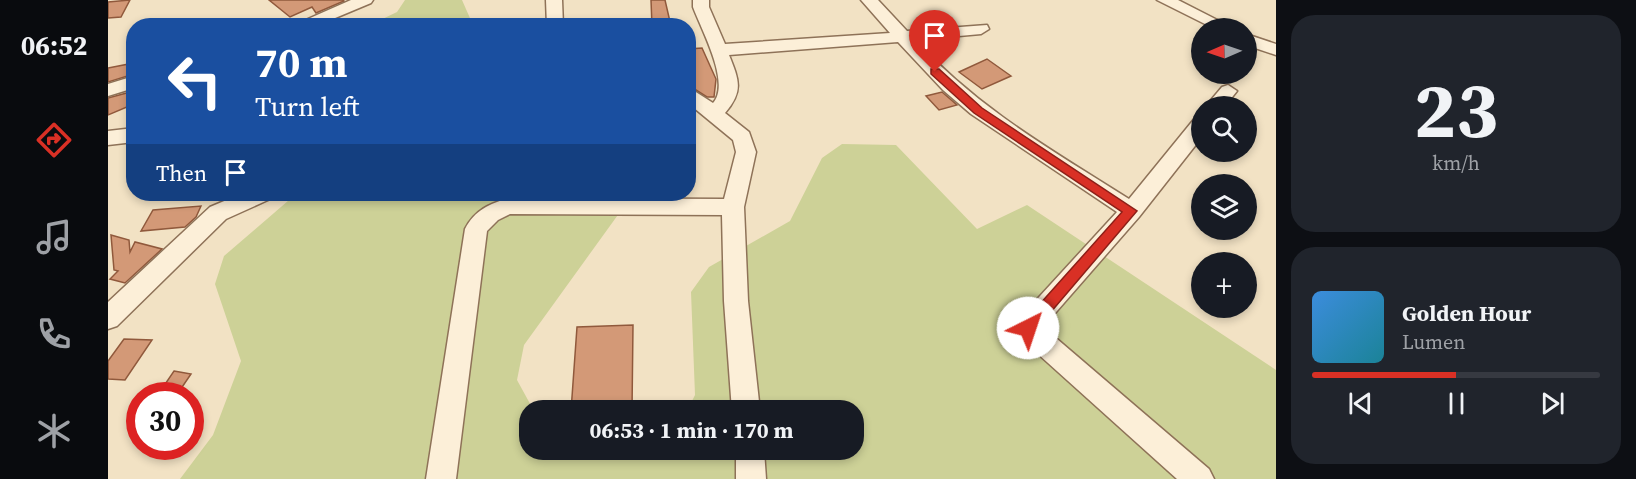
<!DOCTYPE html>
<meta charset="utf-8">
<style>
body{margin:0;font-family:"Source Serif 4",serif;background:#20242c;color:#f1f3f6;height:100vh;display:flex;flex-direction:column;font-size:22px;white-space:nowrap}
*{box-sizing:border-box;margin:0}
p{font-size:20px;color:#9ea1a6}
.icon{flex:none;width:33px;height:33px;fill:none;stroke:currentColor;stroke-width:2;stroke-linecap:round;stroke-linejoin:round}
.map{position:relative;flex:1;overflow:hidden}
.side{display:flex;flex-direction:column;gap:15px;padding:15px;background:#0d0f14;width:360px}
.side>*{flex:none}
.top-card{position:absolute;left:18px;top:18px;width:570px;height:183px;border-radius:24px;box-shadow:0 3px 9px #0003;background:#1a4fa0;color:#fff;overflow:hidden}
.needle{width:39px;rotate:268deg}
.buttons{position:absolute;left:1083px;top:18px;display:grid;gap:12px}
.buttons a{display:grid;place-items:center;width:66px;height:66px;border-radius:50%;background:#171b24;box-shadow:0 3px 9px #0003;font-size:30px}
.speed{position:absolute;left:18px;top:382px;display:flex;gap:12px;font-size:30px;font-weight:700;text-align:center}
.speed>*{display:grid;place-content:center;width:78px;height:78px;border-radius:50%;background:#171b24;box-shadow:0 3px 9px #0003;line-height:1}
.speed .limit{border:9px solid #d22;background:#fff;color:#111}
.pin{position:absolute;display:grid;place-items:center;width:51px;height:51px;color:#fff;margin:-62px -26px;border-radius:50% 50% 50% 0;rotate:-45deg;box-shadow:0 0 6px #0007}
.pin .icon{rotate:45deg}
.me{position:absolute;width:66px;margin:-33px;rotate:41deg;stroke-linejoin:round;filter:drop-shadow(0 0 4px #0008)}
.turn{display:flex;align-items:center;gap:21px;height:126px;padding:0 30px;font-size:27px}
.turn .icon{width:78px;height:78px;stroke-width:2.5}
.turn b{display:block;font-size:42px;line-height:51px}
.then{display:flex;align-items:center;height:57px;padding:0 30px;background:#0003;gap:12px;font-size:22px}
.side .tile{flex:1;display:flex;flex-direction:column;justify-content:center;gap:9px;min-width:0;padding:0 21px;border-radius:24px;background:#20242c}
.side .dial{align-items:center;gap:0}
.dial b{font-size:78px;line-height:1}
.song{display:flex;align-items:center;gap:18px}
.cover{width:72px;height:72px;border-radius:9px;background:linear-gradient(135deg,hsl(210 70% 55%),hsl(190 70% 35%))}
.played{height:6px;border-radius:3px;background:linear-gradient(90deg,#d93025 50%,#363941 50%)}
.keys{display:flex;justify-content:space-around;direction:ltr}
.trip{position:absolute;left:411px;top:400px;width:345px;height:60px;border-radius:24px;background:#171b24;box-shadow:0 3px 9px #0003;font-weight:700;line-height:60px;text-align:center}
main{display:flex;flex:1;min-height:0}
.menu{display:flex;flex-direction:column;width:108px;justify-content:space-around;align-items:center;background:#090b0e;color:#9ea1a6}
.menu .icon{width:42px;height:42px}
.menu .selected{color:#d93025}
.menu b{font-size:27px;color:#f1f3f6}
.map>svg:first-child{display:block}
</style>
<main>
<nav class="menu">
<b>06:52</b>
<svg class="icon selected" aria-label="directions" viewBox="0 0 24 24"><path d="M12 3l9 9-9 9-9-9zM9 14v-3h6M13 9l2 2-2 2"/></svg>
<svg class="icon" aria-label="music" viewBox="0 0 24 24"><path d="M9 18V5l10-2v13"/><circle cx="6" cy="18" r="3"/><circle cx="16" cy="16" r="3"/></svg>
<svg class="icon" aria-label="phone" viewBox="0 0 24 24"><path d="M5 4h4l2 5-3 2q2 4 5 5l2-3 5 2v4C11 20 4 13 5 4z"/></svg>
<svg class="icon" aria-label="climate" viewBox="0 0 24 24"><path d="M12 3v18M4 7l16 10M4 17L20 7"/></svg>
</nav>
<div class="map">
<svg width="1168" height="479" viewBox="0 0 1168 479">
<rect width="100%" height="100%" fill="#f2e2c4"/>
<!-- green -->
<path fill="#cdd197" d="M297,0H354L365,25H262L289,12Z
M734,144L788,145L869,229L919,205L1168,370V479H72L105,435L133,361L107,284L116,256L188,194H525L416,345L409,380L426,411H422V450L532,453L538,450H746V411H579L587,395L583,292L601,267L682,221L714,158Z"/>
<!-- building -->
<path fill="#d39977" stroke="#90593c" stroke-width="1.5" d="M22,0L13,17L0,18V2Z
M161,0H235L236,1L208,13L204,7L182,17Z
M543,0H557L563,26H544Z
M594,48L608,79L606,97H599L580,85V49Z
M879,59L903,76L874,89L851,72Z
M26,63V74L0,82V68Z
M26,91V104L0,115V98Z
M834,92L849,105L831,110L818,96Z
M93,206L88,217L77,227L33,231L45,210Z
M3,235L21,240L22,252L27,242L54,249L17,283L2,279L10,271L6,270Z
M525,325L524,411H463L469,327Z
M16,339L44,340L17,380L0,379V361Z
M66,371L83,374L68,396H49Z"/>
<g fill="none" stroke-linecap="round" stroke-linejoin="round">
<defs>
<path id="minor" d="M243,0H265L263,3L208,26H184Z
M438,0H454L455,26H439Z
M585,0H601V7L617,44L782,33L753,0H770L799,31L879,25L881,29L873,34L807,40C872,110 942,149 1021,199L1087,118L1094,117V137L1031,217L935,327L1101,469L1106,479H1069L910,336L907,328L910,320L1009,212L863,114L835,90L790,42L621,55C631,80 636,91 617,113L641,132L648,152L636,207L640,301L652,411H624L616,301L614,215L402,214L390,220L379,231L348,479H318L357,229C367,210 381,204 401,198L616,199L628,152L625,140L580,103V87L605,103C623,83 594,31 585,7Z
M1049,0H1070L1125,28H1105Z
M1138,34L1168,44V55L1138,45Z
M26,76V88L0,96V84Z
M1120,85L1129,91L1117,106H1098L1114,87Z
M26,128V142L0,145V131Z
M133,194H163L160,200L118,219L9,326L0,329V302L102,207Z
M628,450H656L658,479H628Z"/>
</defs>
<!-- minor casing -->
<use href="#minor" stroke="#8e7258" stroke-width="3"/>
<!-- minor -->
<use href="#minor" fill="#fcefd8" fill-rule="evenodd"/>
</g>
<!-- route -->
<path fill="#d93025" stroke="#8d1f18" stroke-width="1.5" d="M823,69H831L874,108L1029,211L925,333H914L912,328L914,324L1014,212L866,113L823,74Z"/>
</svg>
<div class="buttons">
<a><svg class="needle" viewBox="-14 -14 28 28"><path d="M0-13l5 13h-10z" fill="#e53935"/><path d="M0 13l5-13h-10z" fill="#9ea1a6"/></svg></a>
<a><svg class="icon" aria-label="search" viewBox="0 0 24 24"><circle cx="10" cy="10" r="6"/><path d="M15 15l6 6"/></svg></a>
<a><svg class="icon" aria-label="layers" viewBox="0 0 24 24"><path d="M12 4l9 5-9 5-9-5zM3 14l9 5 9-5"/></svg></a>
<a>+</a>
</div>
<div class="speed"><div class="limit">30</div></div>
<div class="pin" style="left:827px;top:72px;background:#d93025"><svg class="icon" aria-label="arrive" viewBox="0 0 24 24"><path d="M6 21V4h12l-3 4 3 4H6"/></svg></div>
<svg class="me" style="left:920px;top:328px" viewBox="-20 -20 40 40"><circle r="19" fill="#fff"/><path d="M0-13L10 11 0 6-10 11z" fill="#d93025"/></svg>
<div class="trip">06:53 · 1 min · 170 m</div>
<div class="top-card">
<div class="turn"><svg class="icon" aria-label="left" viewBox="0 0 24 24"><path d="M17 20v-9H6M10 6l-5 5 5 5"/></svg><div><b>70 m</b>Turn left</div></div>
<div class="then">Then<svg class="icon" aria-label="arrive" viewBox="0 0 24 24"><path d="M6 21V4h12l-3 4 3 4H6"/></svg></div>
</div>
</div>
<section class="side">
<div class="tile dial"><b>23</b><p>km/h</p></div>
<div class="tile">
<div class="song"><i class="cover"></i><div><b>Golden Hour</b><p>Lumen</p></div></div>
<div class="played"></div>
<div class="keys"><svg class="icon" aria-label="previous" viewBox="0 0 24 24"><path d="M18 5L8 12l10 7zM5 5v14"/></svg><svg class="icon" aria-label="pause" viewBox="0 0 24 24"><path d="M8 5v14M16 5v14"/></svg><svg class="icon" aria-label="next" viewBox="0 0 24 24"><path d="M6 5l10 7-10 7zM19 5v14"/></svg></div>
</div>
</section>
</main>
